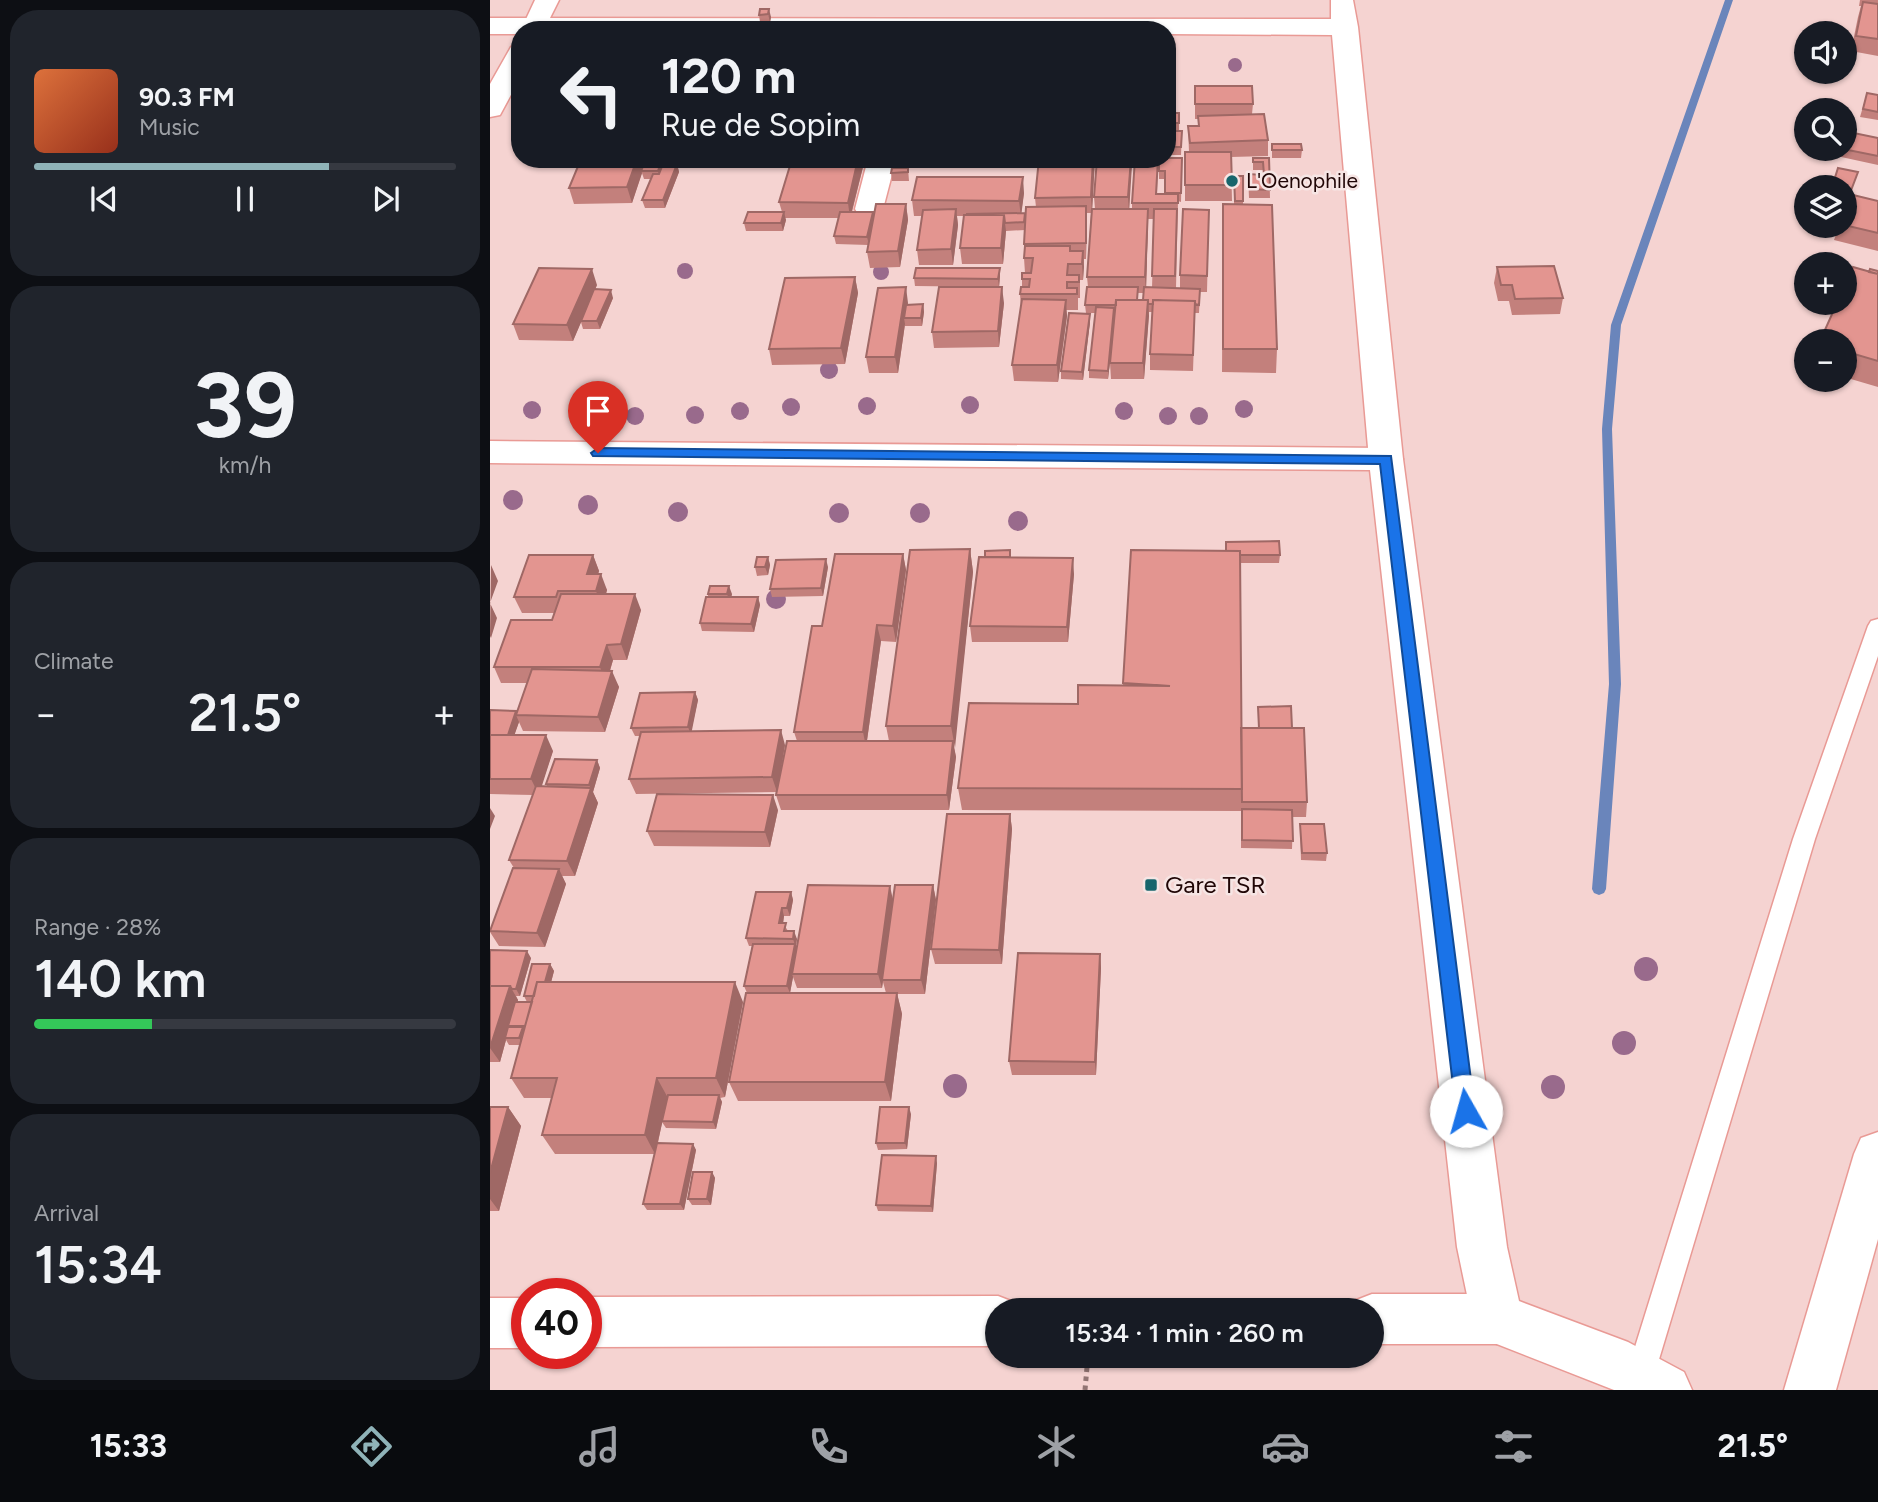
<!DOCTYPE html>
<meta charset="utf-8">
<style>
body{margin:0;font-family:Figtree,sans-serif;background:#20242c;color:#f1f3f6;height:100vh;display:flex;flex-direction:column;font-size:26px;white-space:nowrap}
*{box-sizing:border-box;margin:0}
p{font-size:23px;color:#9ea1a6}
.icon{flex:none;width:38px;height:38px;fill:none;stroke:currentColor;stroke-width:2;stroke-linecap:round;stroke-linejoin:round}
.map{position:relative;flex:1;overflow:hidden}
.details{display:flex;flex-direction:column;gap:10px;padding:10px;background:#0d0f14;width:490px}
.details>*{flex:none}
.hud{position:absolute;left:21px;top:21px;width:665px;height:147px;border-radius:28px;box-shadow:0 2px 5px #0004;background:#171b24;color:#f1f3f6;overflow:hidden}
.tools{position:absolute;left:1304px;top:21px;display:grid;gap:14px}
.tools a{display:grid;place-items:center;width:63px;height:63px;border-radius:50%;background:#171b24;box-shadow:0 2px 5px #0004;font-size:35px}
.speed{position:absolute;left:21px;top:1278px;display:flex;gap:14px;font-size:35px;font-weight:700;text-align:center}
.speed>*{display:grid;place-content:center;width:91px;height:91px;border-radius:50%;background:#171b24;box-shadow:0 2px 5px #0004;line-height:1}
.speed .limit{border:10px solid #d22;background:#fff;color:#111}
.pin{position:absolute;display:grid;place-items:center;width:60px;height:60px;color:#fff;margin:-72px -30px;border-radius:50% 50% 50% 0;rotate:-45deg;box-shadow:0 0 7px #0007}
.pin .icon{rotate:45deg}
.me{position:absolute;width:77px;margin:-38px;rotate:353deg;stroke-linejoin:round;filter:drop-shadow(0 0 5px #0008)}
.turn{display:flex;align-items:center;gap:24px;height:147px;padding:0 35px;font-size:32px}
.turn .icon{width:91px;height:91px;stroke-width:2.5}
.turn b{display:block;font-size:49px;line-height:60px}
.big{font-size:52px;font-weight:600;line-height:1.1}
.details .card{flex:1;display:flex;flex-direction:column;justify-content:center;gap:10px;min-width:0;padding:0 24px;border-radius:28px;background:#20242c}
.details .dial{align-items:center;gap:0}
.dial b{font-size:91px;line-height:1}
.song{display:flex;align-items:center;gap:21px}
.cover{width:84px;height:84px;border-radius:10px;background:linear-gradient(135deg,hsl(20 70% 55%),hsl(10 70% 35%))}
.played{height:7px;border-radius:4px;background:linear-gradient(90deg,#8fb3b8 70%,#363941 70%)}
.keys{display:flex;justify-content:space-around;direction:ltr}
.heat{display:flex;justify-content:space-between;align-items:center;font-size:38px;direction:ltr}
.charge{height:10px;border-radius:5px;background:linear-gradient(90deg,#34c759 28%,#363941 0)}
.trip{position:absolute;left:495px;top:1298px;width:399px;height:70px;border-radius:35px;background:#171b24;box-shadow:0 2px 5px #0004;font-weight:600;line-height:70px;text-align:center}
.menu{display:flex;height:112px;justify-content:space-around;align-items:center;background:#090b0e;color:#9ea1a6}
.menu .icon{width:49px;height:49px}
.menu .active{color:#8fb3b8}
.menu b{font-size:32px;color:#f1f3f6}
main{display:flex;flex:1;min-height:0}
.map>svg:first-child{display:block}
</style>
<main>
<section class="details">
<div class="card">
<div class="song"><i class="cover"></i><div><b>90.3 FM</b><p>Music</p></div></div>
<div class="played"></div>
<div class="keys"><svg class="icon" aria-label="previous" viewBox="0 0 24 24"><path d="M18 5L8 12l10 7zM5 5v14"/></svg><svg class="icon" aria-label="pause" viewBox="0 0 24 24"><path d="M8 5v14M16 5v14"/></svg><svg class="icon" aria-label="next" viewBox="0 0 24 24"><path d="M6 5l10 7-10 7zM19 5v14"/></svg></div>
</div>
<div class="card dial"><b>39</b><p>km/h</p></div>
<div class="card"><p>Climate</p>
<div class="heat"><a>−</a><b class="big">21.5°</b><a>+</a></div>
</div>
<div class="card"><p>Range · 28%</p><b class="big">140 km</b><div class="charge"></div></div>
<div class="card"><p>Arrival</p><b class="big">15:34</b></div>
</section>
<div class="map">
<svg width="1388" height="1390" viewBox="0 0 1388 1390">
<rect width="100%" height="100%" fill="#f5d3d1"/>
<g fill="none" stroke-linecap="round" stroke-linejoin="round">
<!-- stream -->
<path fill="#6a85bb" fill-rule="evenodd" d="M1235,0H1243L1131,325L1122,429L1131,684L1116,889L1114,893L1109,895L1104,893L1102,889L1119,684L1112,429L1121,325Z"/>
<defs>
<path id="service" d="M1388,619V656L1325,839L1164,1376L1160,1386L1150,1390L1140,1386L1136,1376L1303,839L1378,626L1381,621Z"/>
<path id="minor" d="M841,0H863L868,27L913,459L908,467L896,470L884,467L879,459L842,35L677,34V30H30V34H0V18L841,19Z
M378,159H406L393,209L389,215L379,218L369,215L365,209Z
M882,1294H1007L1025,1301L1032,1319L1025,1337L1007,1344H882V1311H860L864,1301Z
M508,1296L526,1303L529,1311H508V1346L96,1347V1297Z
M0,1298H37V1348H0Z"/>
<path id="tertiary" d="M45,0H69L54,30L30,32Z
M30,44V78L10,115L0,117V84L21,47Z
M0,441L896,448L908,451L913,459L1017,1247L1029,1301L1138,1342L1194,1372L1202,1390H1124L989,1337L982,1319L967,1247L880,470L0,463Z"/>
<path id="trunk" d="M1388,1132V1239L1346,1390H1294L1364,1154L1371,1138Z"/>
</defs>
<!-- service casing -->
<use href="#service" stroke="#e99a95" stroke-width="3"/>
<!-- minor casing -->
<use href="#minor" stroke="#e99a95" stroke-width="3"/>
<!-- tertiary casing -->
<use href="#tertiary" stroke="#e99a95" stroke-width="3"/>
<!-- trunk casing -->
<use href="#trunk" stroke="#e99a95" stroke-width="3"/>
<!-- path -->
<path stroke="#927473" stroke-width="5" stroke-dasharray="4.5 4.5" stroke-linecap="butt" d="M595,1390L598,1356"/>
<!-- service -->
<use href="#service" fill="#fff" fill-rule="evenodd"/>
<!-- minor -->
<use href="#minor" fill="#fff" fill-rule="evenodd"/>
<!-- tertiary -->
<use href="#tertiary" fill="#fff" fill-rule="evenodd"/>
<!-- trunk -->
<use href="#trunk" fill="#fff" fill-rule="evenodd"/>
</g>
<!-- trees -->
<g fill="#996a8c">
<circle cx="745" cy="65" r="7"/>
<circle cx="195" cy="271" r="8"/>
<circle cx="391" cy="272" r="8"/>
<circle cx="339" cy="370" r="9"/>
<circle cx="480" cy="405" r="9"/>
<circle cx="377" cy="406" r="9"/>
<circle cx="301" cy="407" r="9"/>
<circle cx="754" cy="409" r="9"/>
<circle cx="42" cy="410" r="9"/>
<circle cx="250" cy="411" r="9"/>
<circle cx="634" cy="411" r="9"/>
<circle cx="205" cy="415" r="9"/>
<circle cx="145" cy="416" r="9"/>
<circle cx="678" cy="416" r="9"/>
<circle cx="709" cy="416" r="9"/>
<circle cx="23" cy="500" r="10"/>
<circle cx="98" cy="505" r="10"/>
<circle cx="188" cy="512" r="10"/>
<circle cx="349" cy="513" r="10"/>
<circle cx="430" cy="513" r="10"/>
<circle cx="528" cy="521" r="10"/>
<circle cx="286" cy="599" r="10"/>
<circle cx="1156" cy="969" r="12"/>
<circle cx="1134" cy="1043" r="12"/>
<circle cx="465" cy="1086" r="12"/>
<circle cx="1063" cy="1087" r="12"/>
</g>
<!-- wall -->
<path fill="#c3807c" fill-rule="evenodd" d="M1370,0H1388V56L1361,51L1368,17L1371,6H1369Z
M270,9L281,17L280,22H270L269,15Z
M705,86L763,104L762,114L778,140V156L741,157L742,201H695V152H699L698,126H708V119H705Z
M1377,93L1388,95V120L1370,117Z
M677,113H689V131H677Z
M677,131H692L691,155H677Z
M1388,138V165L1342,155L1344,149H1354Z
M782,144L812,150L811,158H782Z
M692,158L691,202L688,201L686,288H690V275L719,210L717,292H710L709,313H705L703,371L660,370V354L663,312H659L654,379H621L620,363L625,313L618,379L599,378V370L605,313H596L595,305L598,287L597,277L601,213H596V259H594L593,280H590V298H588V310H576L577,316L568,382L524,381L522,365L531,307L530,294L532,287V279L535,273L534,258L535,230L516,231L513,264H472L470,248L474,216H467L468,225L463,265H429L427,250L432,216H424L422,200L534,193L531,213H535L546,207L545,198L549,159H605L602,209H605L604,197L607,159H641L639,209H642V203L668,159L667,194H675V179H669V159ZM658,219H664L662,288L656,287ZM648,293H653V300H648Z
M763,158H779L780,198H759L758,174L773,175V170H763Z
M375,159L362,212H383L384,215L416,204L418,220L410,267L380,268L377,252L378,245L346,244L344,236L348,218H295L296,220L293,231H256L254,223L292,212L289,202Z
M176,164H187L189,172L175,208H155L152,200L161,179H154L152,173L142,203L84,204L79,188Z
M418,168L419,181H402L401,173Z
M744,176H753V205L787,349L786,373L732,372L733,204H744Z
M1354,187L1360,195L1388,201V251L1344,240L1349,226H1354Z
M1007,267L1073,298L1070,314L1022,315L1019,301H1008L1004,283Z
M1388,271V387L1354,377V341L1379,272Z
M1316,274V289L1311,288Z
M510,276L509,287L425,286L424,278Z
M365,277L368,293L355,364L282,365L279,349Z
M107,285L105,289L123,298L110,329H93L91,322L83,341L29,340L23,324Z
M418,303V304H433L434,312L432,326H415V324L408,373H379L376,357Z
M514,303L509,347L444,348L442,332Z
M600,322L593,380L571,379V371Z
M736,542L790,555L789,563H750L751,728H768V707L802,728L817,802L816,817H803L802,849L751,848V809V811L472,810L468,788L588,704L633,685L641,550L736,551Z
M480,549L483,572L464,748L466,757L459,810H291L286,795V792L146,794L139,779L150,736H145L141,728L205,692L208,700L201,731L295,745L291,769L307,741L304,732L332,626L413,554L416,570L406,642L391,641L377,741H399L396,726Z
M520,550L521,557L584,574L578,642H482L480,626L495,557Z
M103,555L109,571L108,574L117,590L116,594L151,610L137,660H123L120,671L129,687L115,732L33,731L29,722L24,735L63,751L51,786H57L56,784L107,760L110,768L103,792L108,803L85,876H72L76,884L55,947L9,946L0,932L24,868L19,860L43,795L0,794V710L26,711L27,712L37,683H11L4,667L62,620L64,613H32L24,597Z
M278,557L280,565L278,575L267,576L265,567Z
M338,567L333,596L282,597L280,589Z
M218,594H242L241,597H268L270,605L264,632L212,631L210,623L218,597Z
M288,810L280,847L164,846L157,831Z
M520,814L522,829L512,964H445L441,949Z
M810,824L837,853L836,861L811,860Z
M443,885L446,900L435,994H407L412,1014L401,1101H248L239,1082L396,993L393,982L392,988H307L303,977L300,993H257L254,986L262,946H259L256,938L301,892L303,900L300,916H294L293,923L298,931L307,939L306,945L307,948L403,898Z
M0,950L41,958L30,996H26L28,1000V1002H37L34,996L60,964L64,971L61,982L253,1002L235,1097L230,1098L232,1102L226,1129L176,1128L172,1122L168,1143L203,1144L206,1150L194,1210H157L153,1204L165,1154H65L52,1135L62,1098H34L21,1078L30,1045H19L16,1040L10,1062H0Z
M610,954L611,968L606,1075H522L519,1061Z
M0,1107H18L31,1126L9,1211H0Z
M421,1114L417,1149L388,1150L386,1143Z
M447,1163L443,1212L388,1211L386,1205Z
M222,1172L225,1178L221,1205H202L198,1199Z"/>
<!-- shaded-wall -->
<path fill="#9f6865" d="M279,9L281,17L280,22L278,14Z
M147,159H157L151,171L152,173L142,203L137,187Z
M172,159H177L170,179L168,171Z
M368,159H375L360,218L358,203Z
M603,159H605L602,213L601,197Z
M641,159L642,165L639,213L638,197Z
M187,164L189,172L175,208L173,200Z
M533,177L534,193L531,217L529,201Z
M416,204L418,220L410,267L408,251Z
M596,206L597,222L596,259Z
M466,209L468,225L463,265L461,249Z
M658,209V225L656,293L655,277Z
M294,212L296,220L293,231L291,223Z
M383,212L385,220L379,245L377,237Z
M514,215L516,231L513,264L511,248Z
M593,251L594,267L593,280L592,264Z
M510,268V276L509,287L508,279Z
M102,269L107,285L83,341L77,325Z
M365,277L368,293L355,364L351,348Z
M416,287L418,303L416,318H414L415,324L408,373L405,357Z
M512,287L514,303L509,347L508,331Z
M121,290L123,298L110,329L107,321Z
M576,300L577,316L568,382L567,365Z
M658,300L659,316L654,379L653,363Z
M433,304L434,312L432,326L431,318Z
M624,308L625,316L618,379V371Z
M600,314V322L593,380L592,372Z
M480,549L483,572L465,748L461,726Z
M413,554L416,570L406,642L403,626Z
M103,555L109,571L103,590L97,574Z
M278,557L280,565L278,575L275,567Z
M583,558L584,574L578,642L577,627Z
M336,559L338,567L333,596L331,588Z
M1,565L8,581L0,603L7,618L1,638L0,636Z
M111,574L117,590L112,607L106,591Z
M239,586L242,594L240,602L237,594Z
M145,594L151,610L137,660L131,644Z
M268,597L270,605L264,632L261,624Z
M387,625L391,641L376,747L373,732Z
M117,645L123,660L116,683L110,667Z
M122,671L129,687L115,732L108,717Z
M205,692L208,700L201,735L198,727Z
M26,711L28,715H26L29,722L21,745L17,737Z
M291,730L295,745L287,792L282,777Z
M56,735L63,751L49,795L41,779Z
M463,741L466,757L459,810L457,795Z
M107,760L110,768L103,792L108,803L85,876L77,861L101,789L99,785Z
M283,795L288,810L280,847L275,832Z
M0,808L5,816L0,829Z
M520,814L522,829L512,964L509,950Z
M69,869L76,884L55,947L47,933Z
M443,885L446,900L435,994L431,980Z
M400,886L403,900L392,988L388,974Z
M301,892L303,900L300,916L297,908Z
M292,908L294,916L292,931L289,923Z
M304,931L307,939L306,945L308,952L302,974L303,977L300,993L297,986L305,945L303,939Z
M37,951L41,958L30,996L26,989Z
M610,954L611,968L606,1075L605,1062Z
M60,964L64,971L56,1002L51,995Z
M245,982L253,1002L235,1097L226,1078Z
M20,986L28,1000L20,1026H18L20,1028L15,1038L16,1040L10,1062L0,1048Z
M407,993L412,1014L401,1101L395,1082Z
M33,1027L37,1034L33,1045L29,1038Z
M167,1078L178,1098L165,1154L155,1135Z
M229,1095L232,1102L226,1129L223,1122Z
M18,1107L31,1126L9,1211L0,1199V1173Z
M419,1107L421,1114L417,1149L415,1143Z
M203,1144L206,1150L194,1210L190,1204Z
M446,1156L447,1163L443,1212L441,1206Z
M222,1172L225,1178L221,1205L217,1199Z"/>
<!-- building -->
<path fill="#e39590" stroke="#9f6865" stroke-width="2" d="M1373,2L1388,4V39L1366,36Z
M270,9H279L278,14L269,15Z
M279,26H317L316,30H278Z
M705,86H762L763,104H705Z
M1377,93L1388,95V112L1373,109Z
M677,113H689V123H677Z
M774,114L778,140L700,143L698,126H709L708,116Z
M677,131H692L691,147H677Z
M1354,131L1388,138V156L1353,149H1354Z
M782,144H811L812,150H782Z
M695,152H741L742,185H695Z
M677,158H692L691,193H675V171H669V159H677Z
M763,158H779L780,190L759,189L758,174L774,175L773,162H763Z
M91,159H147L137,187L79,188Z
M156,159H172L168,171H151Z
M302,159H368L358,203L289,202Z
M549,159H603L601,197L545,198Z
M607,159H641L638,197H604Z
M645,159H668L666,194H688V203H642Z
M173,164H187L173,200H152L163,174H169Z
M402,168H418V172L401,173Z
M1348,168L1368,172L1357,201L1354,200V187H1342Z
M744,176H753V201H745Z
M427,177H533L529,201L422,200Z
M1359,194L1388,201V233L1354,225V209Z
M386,204H416L408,251L377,252Z
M733,204L782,205L787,349H733Z
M596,206V243L534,244L536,207Z
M466,209L461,249L427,250L433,210Z
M602,209H658L655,277H597Z
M664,209H687L685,276H662Z
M693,209L719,210L717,276L690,275Z
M258,212H294L291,223H254Z
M350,212H383L377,237L344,236Z
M535,213L534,222L515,223L514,215H477V214Z
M474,215H514L511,248H470Z
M535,246H580V251H593L592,264H578L577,275H589V282H577V288H587V294H530L531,287H539L540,279H532V273H541L543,258H534Z
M1323,261L1336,264H1321Z
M1064,266L1073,298L1025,299L1022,285H1011L1007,267Z
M1363,267L1388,274V361L1354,351V341H1330L1347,303H1354V287Z
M49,268L102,269L77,325L23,324Z
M426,268H510L508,279L424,278Z
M1380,269L1388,271V274L1379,272Z
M365,277L351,348L279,349L295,278Z
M416,287L405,357H376L388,288Z
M449,287H512L508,331L442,332Z
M597,287H648L647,300H626V305H595Z
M654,287L710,289L709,305L705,304V301L663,300V304H658V300H653Z
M104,289L121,290L107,321H91Z
M532,299L576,300L567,365H522Z
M626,300H658L653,363H620Z
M663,300L705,301L703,355L660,354Z
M433,304L431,318H414L416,305Z
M606,307L624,308L618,371L599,370Z
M579,313L600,314L592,372L571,371Z
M789,541L790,555H750V551H736V542Z
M480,549L461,726H396L420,550Z
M520,550V557H495V551Z
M641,550L750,551L752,789L468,788L479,703L588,704V685L680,686L633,683Z
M345,554H413L403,626L387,625L373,732H304L322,626H332Z
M39,555H103L97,574H111L106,591H68L66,597H24Z
M267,557H278L275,567H265Z
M489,557L583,558L577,627L480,626Z
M336,559L331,588L280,589L286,560Z
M220,586H239L237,594H218Z
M71,594H145L131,644L117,645L110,667H4L21,620H62Z
M216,597H268L261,624L210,623Z
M42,669L122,671L108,717L26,715Z
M205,692L198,727L141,728L150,693Z
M801,706L802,728H769L768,707Z
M0,710L26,711L18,735H0Z
M751,728H814L817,802H752Z
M291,730L282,777L139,779L151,732Z
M0,735H56L41,779H0Z
M297,741H463L457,795H286Z
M65,759L107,760L99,785L56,784Z
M46,786L101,788L77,861L19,860Z
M167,794L283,795L275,832L157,831Z
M752,809L802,810L803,841L752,840Z
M457,814H520L509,950L441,949Z
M810,824H834L837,853H812Z
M23,868L69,869L47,933L0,931Z
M318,885L400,886L388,974H302Z
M405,885H443L431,980H392Z
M266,892H301L297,908H292L289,923H296L294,931H304L303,939L256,938Z
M263,944H305L297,986H254Z
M0,950L37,951L26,989H22L20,986H0Z
M528,953L610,954L605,1062L519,1061Z
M42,964H60L55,982H47L44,996H34Z
M47,982H245L226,1078H167L155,1135H52L67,1078H21Z
M0,986H20L0,1048Z
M256,993H407L395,1082H239Z
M25,1002H42L35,1026H18Z
M18,1027H33L29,1038H15Z
M178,1095H229L223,1122L172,1121Z
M0,1107H18L0,1173Z
M390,1107H419L415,1143H386Z
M167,1143L203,1144L190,1204H153Z
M392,1155L446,1156L441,1206L386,1205Z
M203,1172H222L217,1199H198Z"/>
<!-- route -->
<path fill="#1a73e8" stroke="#114b97" stroke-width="2" d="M108,448L901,456L985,1111L982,1117L976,1120L969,1117L966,1111L890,464L103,456L101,453Z"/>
<!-- markers -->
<g fill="#17656c" stroke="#f6e5e4" stroke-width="2.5">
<circle cx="742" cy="181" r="7"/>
<rect x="654" y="878" width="14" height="14" rx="3.5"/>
</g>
<g text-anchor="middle" stroke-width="5" stroke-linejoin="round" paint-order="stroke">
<!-- far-poi labels -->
<g font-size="21" fill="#1f0505" stroke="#f6e5e4" text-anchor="start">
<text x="756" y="188">L'Oenophile</text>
</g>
<!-- poi labels -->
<g font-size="24" fill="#1f0505" stroke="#f6e5e4" text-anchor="start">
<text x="675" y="893">Gare TSR</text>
</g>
</g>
</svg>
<div class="tools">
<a><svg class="icon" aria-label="sound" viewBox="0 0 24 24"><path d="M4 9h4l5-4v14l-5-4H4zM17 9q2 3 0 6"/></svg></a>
<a><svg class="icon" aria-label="search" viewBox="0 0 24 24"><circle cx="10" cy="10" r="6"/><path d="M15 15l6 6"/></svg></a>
<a><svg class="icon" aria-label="layers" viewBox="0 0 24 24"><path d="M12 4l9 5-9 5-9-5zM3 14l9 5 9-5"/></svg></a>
<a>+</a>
<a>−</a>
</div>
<div class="speed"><div class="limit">40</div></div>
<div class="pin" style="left:108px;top:453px;background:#d93025"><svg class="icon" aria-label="arrive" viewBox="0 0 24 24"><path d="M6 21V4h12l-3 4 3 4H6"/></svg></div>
<svg class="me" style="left:976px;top:1111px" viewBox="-20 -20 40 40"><circle r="19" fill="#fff"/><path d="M0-13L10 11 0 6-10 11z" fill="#1a73e8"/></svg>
<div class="trip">15:34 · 1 min · 260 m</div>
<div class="hud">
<div class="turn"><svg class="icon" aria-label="left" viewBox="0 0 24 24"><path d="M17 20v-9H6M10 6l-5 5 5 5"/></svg><div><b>120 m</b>Rue de Sopim</div></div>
</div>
</div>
</main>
<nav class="menu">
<b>15:33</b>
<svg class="icon active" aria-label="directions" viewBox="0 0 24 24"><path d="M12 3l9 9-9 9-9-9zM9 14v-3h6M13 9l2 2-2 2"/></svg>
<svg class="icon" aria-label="music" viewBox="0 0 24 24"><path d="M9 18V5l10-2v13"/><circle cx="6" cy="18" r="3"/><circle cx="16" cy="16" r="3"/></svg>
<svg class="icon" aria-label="phone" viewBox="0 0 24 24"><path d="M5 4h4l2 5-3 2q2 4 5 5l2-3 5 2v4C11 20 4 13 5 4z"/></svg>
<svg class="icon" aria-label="climate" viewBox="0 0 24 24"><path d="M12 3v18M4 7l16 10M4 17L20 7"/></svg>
<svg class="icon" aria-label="car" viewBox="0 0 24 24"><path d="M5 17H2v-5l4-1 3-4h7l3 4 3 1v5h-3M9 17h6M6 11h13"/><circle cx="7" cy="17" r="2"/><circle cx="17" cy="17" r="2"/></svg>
<svg class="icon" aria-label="filters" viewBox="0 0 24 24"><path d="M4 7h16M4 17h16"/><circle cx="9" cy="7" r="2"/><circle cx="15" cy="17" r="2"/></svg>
<b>21.5°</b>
</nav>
